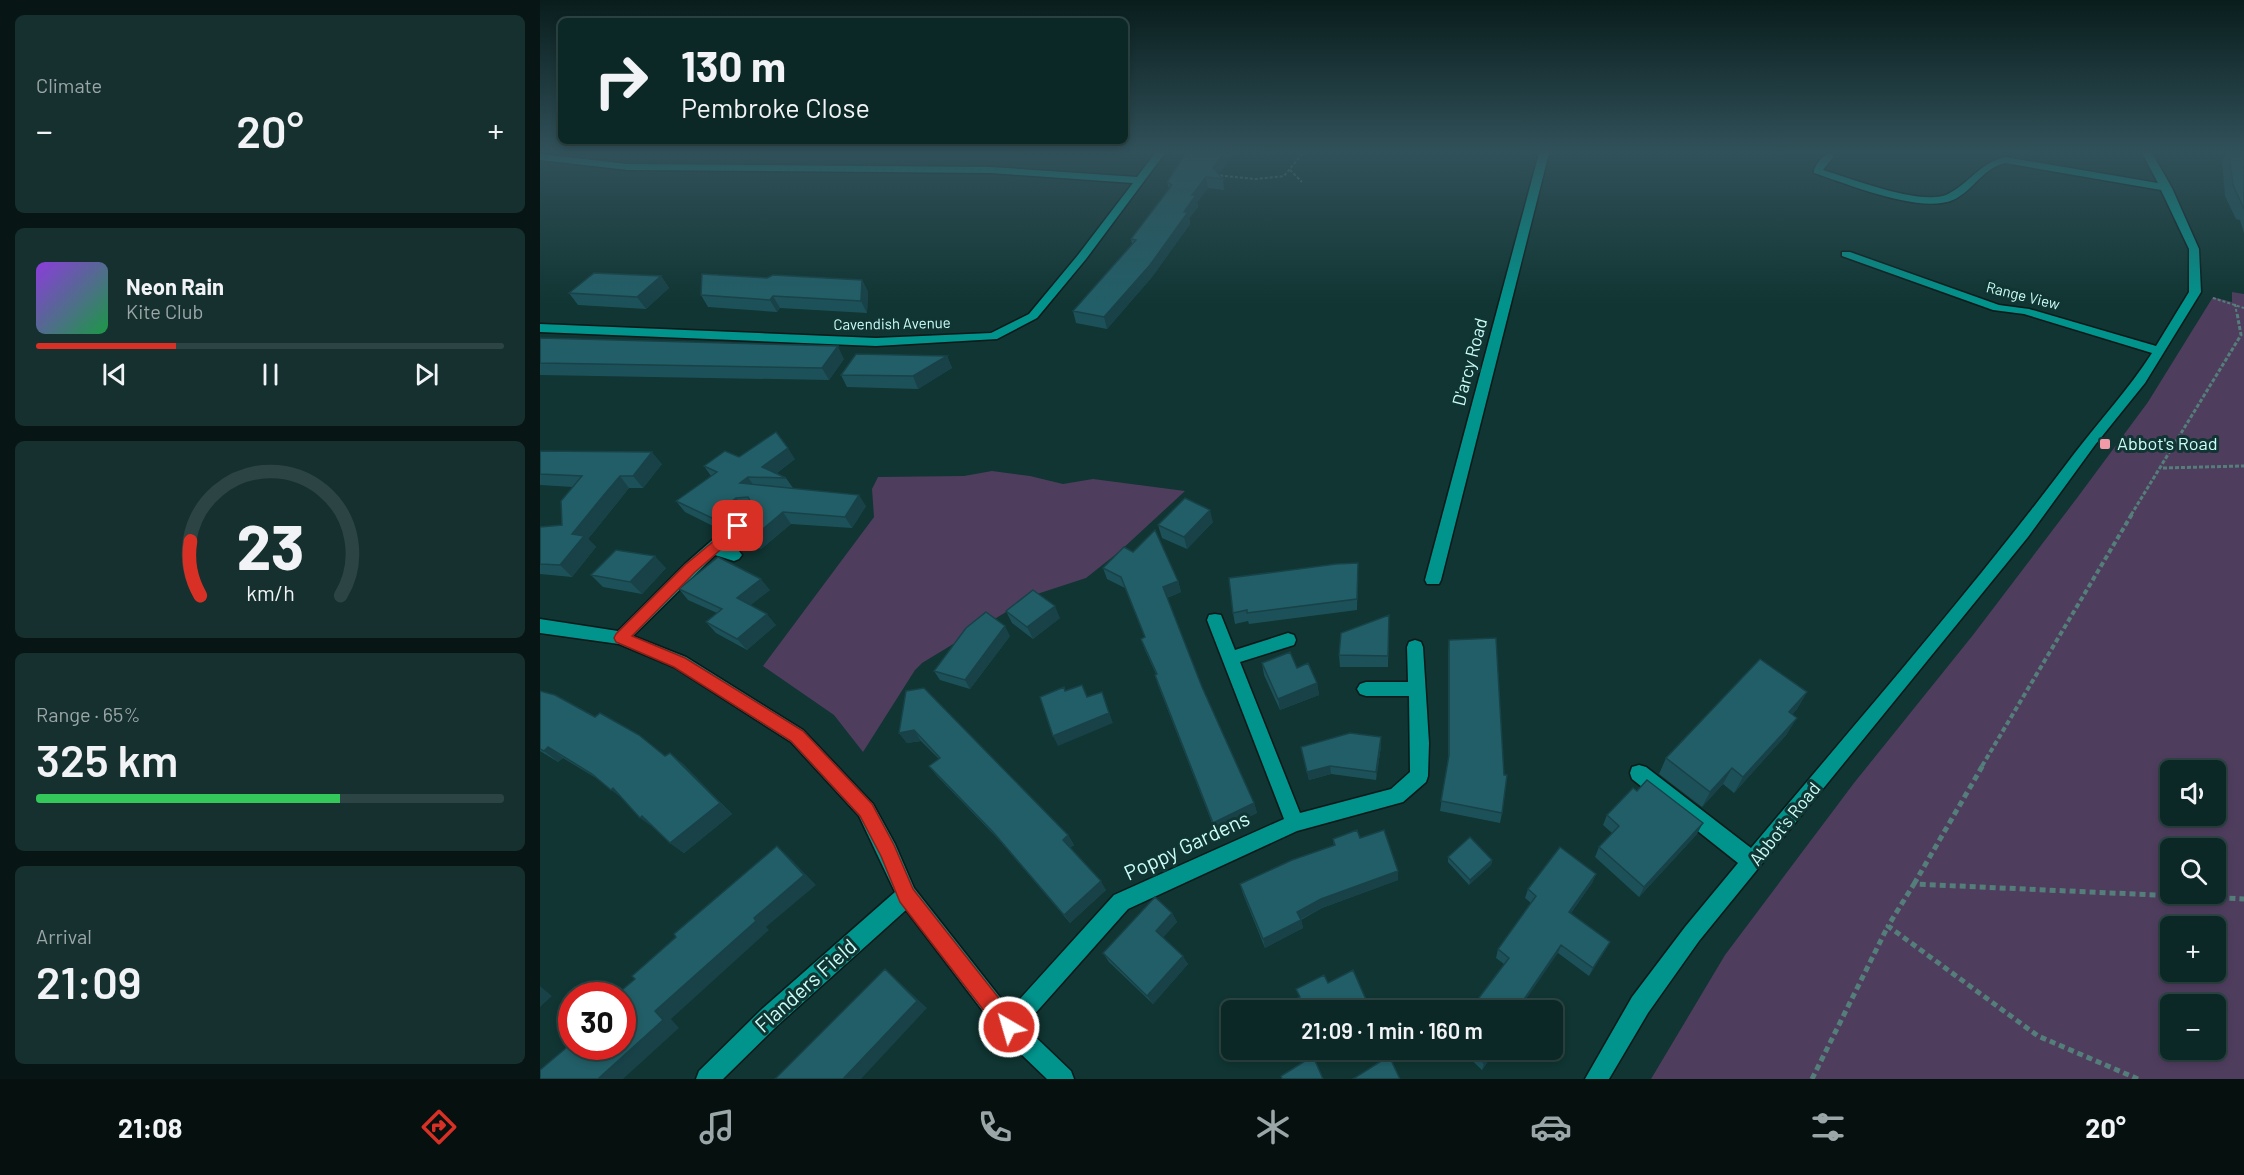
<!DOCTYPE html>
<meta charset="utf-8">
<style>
body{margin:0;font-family:Barlow,sans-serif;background:#15302e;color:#f1f3f6;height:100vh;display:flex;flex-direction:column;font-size:22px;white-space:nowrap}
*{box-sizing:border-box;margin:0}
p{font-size:20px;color:#9aa6a7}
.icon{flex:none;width:33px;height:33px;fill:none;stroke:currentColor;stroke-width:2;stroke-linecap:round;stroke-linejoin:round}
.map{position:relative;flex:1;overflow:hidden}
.panel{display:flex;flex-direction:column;gap:15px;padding:15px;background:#071615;width:540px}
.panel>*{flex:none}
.banner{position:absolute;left:18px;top:18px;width:570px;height:126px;border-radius:9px;box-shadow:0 3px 9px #0003,0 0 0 2px #2c4443;background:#0c2826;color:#f1f3f6;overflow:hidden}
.fabs{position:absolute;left:1620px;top:760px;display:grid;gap:12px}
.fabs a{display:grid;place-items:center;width:66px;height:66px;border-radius:9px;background:#0c2826;box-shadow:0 3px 9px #0003,0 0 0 2px #2c4443;font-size:30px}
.speed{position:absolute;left:18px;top:982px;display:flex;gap:12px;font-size:30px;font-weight:700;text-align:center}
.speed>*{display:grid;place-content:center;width:78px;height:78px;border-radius:50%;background:#0c2826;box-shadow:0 3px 9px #0003,0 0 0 2px #2c4443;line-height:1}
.speed .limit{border:9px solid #d22;background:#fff;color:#111}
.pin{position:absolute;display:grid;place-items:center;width:51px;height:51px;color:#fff;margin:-26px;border-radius:12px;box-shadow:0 3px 9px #0006}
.me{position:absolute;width:66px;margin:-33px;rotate:322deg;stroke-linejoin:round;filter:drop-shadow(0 0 4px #0008)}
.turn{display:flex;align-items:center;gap:21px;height:126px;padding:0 24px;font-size:27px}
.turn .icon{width:78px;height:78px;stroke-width:2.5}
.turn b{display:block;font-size:42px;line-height:51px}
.big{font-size:45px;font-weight:600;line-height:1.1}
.panel .card{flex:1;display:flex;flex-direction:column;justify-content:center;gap:9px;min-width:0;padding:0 21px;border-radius:9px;background:#15302e}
.panel .dial{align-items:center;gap:0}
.dial svg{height:156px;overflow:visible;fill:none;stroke:#2c4443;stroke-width:7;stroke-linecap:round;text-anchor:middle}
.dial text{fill:#f1f3f6;stroke:none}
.song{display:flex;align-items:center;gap:18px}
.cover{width:72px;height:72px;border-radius:9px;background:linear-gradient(135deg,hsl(270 70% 55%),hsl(140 70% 35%))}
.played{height:6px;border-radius:3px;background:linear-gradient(90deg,#d93025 30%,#2c4443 30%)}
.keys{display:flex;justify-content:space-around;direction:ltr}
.heat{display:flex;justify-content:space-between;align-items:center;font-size:33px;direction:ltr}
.charge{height:9px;border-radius:4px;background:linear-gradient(90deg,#34c759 65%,#2c4443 0)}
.trip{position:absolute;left:681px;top:1000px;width:342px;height:60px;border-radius:9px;background:#0c2826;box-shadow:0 3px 9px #0003,0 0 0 2px #2c4443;font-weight:600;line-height:60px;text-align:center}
.menu{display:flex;height:96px;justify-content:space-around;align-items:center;background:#05100f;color:#9aa6a7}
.menu .icon{width:42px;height:42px}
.menu .active{color:#d93025}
.menu b{font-size:27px;color:#f1f3f6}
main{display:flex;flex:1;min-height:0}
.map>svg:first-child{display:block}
</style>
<main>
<section class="panel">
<div class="card"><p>Climate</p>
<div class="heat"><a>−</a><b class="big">20°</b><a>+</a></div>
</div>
<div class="card">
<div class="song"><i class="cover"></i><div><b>Neon Rain</b><p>Kite Club</p></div></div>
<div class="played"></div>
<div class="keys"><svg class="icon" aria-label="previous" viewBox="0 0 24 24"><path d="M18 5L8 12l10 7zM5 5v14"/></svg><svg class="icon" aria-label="pause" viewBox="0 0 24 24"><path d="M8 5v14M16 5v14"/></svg><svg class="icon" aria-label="next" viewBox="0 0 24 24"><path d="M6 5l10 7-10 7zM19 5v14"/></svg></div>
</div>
<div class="card dial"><svg viewBox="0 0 100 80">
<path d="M14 69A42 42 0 1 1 86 69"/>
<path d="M14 69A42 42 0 0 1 9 41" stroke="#d93025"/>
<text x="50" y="56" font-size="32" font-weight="700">23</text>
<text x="50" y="72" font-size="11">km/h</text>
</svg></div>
<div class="card"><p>Range · 65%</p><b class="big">325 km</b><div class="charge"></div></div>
<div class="card"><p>Arrival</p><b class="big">21:09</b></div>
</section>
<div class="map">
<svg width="1704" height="1079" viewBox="0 0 1704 1079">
<rect width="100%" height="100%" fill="#103532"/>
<!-- green -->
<path fill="#4f3d5e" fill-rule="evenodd" d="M1692,292L1704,294V1079H1111L1185,955L1314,783L1433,635L1537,498L1608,402L1673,297L1692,302ZM1630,771H1676V816H1630ZM1630,849H1676V894H1630ZM1630,927H1676V972H1630ZM1630,1005H1676V1050H1630Z
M452,471L490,476L523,484L553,479L645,491L580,551L546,578L494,595L382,663L375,670L323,752L294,715L223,666L334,517L332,489L338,477L424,476Z"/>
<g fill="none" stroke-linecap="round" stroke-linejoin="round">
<defs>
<path id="minor" d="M615,153H625L546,259L497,318L457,339L336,346L0,332V324L336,338L451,333L489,314L538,255L593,183L451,173L88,170L0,160V154L88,164L451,167L597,177Z
M999,153H1009L901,580L899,584H887L885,580Z
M1289,153L1294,156L1283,170C1310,178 1383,207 1408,194C1430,183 1438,164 1465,157L1618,183L1602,153H1612L1632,188L1659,249L1661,292L1605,383L1555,445L1488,537L1159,941L1108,1013L1069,1079H1045L1092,997L1145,927L1198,863L1092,779L1090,773L1092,767L1099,765L1106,767L1211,848C1320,718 1432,590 1534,454C1560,420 1589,389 1612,353L1484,314L1453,310L1302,256V252H1310L1459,305L1489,309L1616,346L1649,292V249L1621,190L1465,163C1443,168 1433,191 1413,200C1379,214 1308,184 1274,173C1273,167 1283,155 1289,153Z
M207,513L214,518L212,522L185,546L199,551L202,555L199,559L194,561L175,555L93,636L146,657L263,730L333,804L355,844L374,888L470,1010L574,895L744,819L667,620L669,615L675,614L681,615L695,650L748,633L754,635L756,640L754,645L700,662L760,813L851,789L870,772L869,696H826L820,694L817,689L820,684L826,682H868L867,647L869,642L875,640L881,642L883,647L889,743L888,776L886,782L863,802L757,831L588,909L484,1026L531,1071L534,1079H507L461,1035L366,910L238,1025L183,1079H156L159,1071L222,1009L355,892L319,816L251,742L134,667L79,644L0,633V619L78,631L145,564L202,514Z"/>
</defs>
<!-- minor casing -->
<use href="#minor" stroke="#0b1918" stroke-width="3"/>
<!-- path-far3 -->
<path stroke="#547e7a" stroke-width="2" stroke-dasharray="3 2" stroke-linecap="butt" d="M750,170L762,182
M675,175L716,179L744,176L763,153
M1673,298L1704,308
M1695,304L1697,315"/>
<!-- path-far2 -->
<path stroke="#547e7a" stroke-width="3" stroke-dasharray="4 2" stroke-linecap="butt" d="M1623,468L1704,466
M1591,515L1701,335L1697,313"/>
<!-- path-far1 -->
<path stroke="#547e7a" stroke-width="4" stroke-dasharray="5 3" stroke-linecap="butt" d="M1442,766L1592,514"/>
<!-- path -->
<path stroke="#547e7a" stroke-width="5" stroke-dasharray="6 4" stroke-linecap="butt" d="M1374,884L1443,765
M1272,1079L1348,926
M1598,1079L1498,1036L1348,926L1374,884L1704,899"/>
<!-- minor -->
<use href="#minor" fill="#01948d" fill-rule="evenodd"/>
</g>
<!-- wall -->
<path fill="#1d5159" d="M646,153H694L678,174L683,179L684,190L668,188L657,202L658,207L649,218L650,224L612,277L567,329L536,323L533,311L592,244L591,239L629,189L627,182Z
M1687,153H1704V233L1700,220L1696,219L1685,196L1682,161Z
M121,276L129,288L106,309L38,305L29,293Z
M322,280L328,292L327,313L240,308L237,312L168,307L161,295Z
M0,338L304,359L289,380L0,375Z
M407,356L412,368L378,389L307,387L301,375Z
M0,451L122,464L103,488H89L73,508L48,539L56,547L32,577L0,574V527L22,525L33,487L0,485Z
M199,457L255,459L237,473L246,478L253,488L326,506L312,528L251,524L221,549L198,538L189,526L209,509H205L181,530L145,512L136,501L171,476L164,466Z
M673,522L647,549L622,538L618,525Z
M818,563L817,610L709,624L708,621L695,624L693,613Z
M126,568L102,594L63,587L51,575Z
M563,568L638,581L641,592L627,598L662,687L714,803L717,813L676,833L618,685L615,675L616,674L605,650L601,639L605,638L585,588L567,579Z
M139,589L230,590L210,605L236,625L207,650L176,633L166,622L177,613L148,600Z
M466,611L520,618L493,639L472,623Z
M849,615L848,667H800L799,655Z
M470,636L430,689L400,680L394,671Z
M909,640L962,813L960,823L900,811L908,760V652Z
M722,663L757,668L777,683L779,695L740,710L724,675Z
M0,691L125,756L130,753L143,764L192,814L144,853L130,843L82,798L61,781L23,758L18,762L0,751Z
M366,691L528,835L534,845L530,848L566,890L530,923L460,841L397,776L389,766L399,759L381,741L367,743L359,733Z
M1267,692L1257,709L1252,714L1247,734L1194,793L1183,784L1162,807L1119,774L1126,758Z
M841,737V746L836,780L791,774L769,780L761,747Z
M1097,791L1157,834L1099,897L1055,857L1059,847L1072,833L1063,825L1067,815Z
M820,838L858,871V880L782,908L761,920L763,928L725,948L703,894L700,884L794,846L793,839Z
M908,857L952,860L951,865L929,885L908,862Z
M1056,874L1052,883L1031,913L1065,950L1049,976L1018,953L964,964L956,958L958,949L991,903L985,898L988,889Z
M632,913L637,922L623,937L648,964L613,1004L569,962L563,953Z
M921,1050H956L942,1070Z"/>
<!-- shaded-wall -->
<path fill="#184248" d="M684,153H694L676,178L673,168Z
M666,177L668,188L657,202L658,207L649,218L650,224L612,277L567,329L564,317L644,212L652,195Z
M121,276L129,288L106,309L97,297Z
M322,280L328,292L327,313L321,301Z
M233,296L240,308L237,312L230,300Z
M298,346L304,359L289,380L282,368Z
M407,356L412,368L378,389L373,376Z
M248,448L255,459L230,478L222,467Z
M112,452L122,464L103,488L93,476Z
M80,476L89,488L48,539L56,547L32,577L20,565L32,534Z
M208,477L216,489L200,483Z
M319,495L326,506L312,528L305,517Z
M196,498L205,509L181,530L172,518Z
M670,510L673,522L647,549L644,537Z
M243,512L251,524L221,549L212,538Z
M115,556L126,568L102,594L90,582Z
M221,579L230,590L206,609L197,598Z
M638,581L641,592L626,598L623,587Z
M515,606L520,618L493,639L487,627Z
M227,614L236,625L207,650L197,639Z
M465,626L470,636L430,689L425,680Z
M777,683L779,695L740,710L738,699Z
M562,692L573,723L518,746L513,736Z
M1267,692L1257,709L1239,729L1249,712Z
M1257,718L1247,734L1194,793L1203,777Z
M374,730L381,741L367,743L359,733Z
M841,737V746L836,780V772Z
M8,747L23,758L18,762L4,751Z
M130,753L143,764L192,814L144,853L130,843Z
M790,766L791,774L769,780L767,772Z
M1192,768L1183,784L1162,807L1170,792Z
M73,788L85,800L71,790Z
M714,803L717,813L676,833L673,823Z
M102,816L114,828L100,818Z
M1163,823L1157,834L1099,897L1104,887Z
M528,835L534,845L528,850L523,840Z
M237,846L248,856L276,885L226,927L229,930L131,1019L139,1028L83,1079H60L59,1078L115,1011L214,918Z
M952,860L951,865L929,885L930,880Z
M858,871V880L782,908L759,920L757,912L781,899Z
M1056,874L1052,883L1026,920L1029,912Z
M561,881L566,890L530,923L524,915Z
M632,913L637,922L621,940L616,931Z
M761,920L763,928L725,948L723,939Z
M1070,942L1065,950L1049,976L1053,968Z
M1021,945L1018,953L978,1011V1008Z
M643,956L648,964L613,1004L607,996Z
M345,969L355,978L387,1008L321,1079H303Z
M0,986L12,996L0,1007Z
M953,1050H956L942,1070L944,1063Z"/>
<!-- building -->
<path fill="#225e67" stroke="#184248" stroke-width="1.5" d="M646,153H684L673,168L683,179L666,177L652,195H656L644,212H648L610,265L564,317L533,311L596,240L591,239L632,185L627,182Z
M1689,153H1704V209L1693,185Z
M54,273L121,276L97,297L29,293Z
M162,274L227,278L233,275L322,280L321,301L233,296L230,300L161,295Z
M0,338L298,346L282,368L0,363Z
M316,354L407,356L373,376L301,375Z
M236,432L248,448L222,467L246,478L208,477L200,483L319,495L305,517L243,512L212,538L189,526L209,508L211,502L208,497L196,498L172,518L136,501L177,472L164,466L185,451L199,457Z
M0,451L112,452L93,476H80L63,496L32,534L44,536L20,565L0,564V527L22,525L21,501L42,476L0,474Z
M645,498L670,510L644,537L618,525Z
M615,530L638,581L623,587L662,687L714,803L673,823L615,675L617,674L601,639L605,637L581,577L563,568L584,547L593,552Z
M76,550L115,556L90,582L51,575Z
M178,557L221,579L197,598L227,614L197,639L166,622L182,609L139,589Z
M818,563L817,599L707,613V610L693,613L689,578L796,564Z
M493,590L515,606L487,627L466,611Z
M446,612L465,626L425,680L394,671L426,628Z
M849,615L848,656L799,655L801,633Z
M956,638L964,775H967L962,813L901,801L909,755V640Z
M750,652L757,668L768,663L777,683L738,699L722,663Z
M1220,659L1267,692L1249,712L1257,718L1203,777L1192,768L1170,792L1126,758Z
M542,685L547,697L562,692L569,713L513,736L500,697L524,687L525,691Z
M384,688L528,835L523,840L561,881L524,915L453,832L389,766L400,758L374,730L359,733L366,691Z
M0,691L15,695L55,717L60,713L99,735L125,756L130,753L180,803L130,843L102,816L100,818L73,788L71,790L52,774L8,747L4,751L0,749Z
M810,733L841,737L836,772L790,766L767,772L761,747Z
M1107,780L1163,823L1104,887L1059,847L1079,826L1067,815L1093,788L1097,791Z
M817,830L820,838L844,830L858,871L781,899L757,912L761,920L723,939L700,884L752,860L795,845L793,839Z
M930,837L952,860L930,880L908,857Z
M237,846L264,875L214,918L216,921L115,1011L123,1020L59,1078L60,1079H0V1070L32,1043V1047H82V996H75L95,979L92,976L136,937L134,934Z
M1020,847L1056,874L1029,912L1070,942L1053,968L1021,945L978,1008L981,1011H929L969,958L958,949L996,896L988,889Z
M615,897L632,913L616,931L643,956L607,996L563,953Z
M345,969L377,1001L303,1079H235Z
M813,970L831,1011H754L750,1002L760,997L756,989L784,975L788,983Z
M930,1050H953L944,1063Z
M773,1056L783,1079H742L741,1076Z
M849,1056L860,1079H813Z"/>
<!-- sky -->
<linearGradient id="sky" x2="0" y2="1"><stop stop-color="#091d1c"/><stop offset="0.5" stop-color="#31515a"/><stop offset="1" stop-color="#31515a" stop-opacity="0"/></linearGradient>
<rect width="1704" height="304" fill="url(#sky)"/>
<!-- route -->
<path fill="#d93025" stroke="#8d1f18" stroke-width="1.5" d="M198,521L205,526L203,530L155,572L92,636L145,658L263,731L332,804L354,845L373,889L476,1020L479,1027L476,1034L469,1037L462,1034L360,902L341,856L320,816L251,741L134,667L76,642L74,638L76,634L145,565Z"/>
<!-- markers -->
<rect fill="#f39aa9" stroke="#103532" stroke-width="2" x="1559" y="438" width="12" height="12" rx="3"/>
<g text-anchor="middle" stroke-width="6" stroke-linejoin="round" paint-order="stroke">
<!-- far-street labels -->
<g font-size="15" fill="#cbfef9" stroke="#103532">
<text transform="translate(1483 296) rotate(14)" y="5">Range View</text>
<text transform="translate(352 324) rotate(-1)" y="5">Cavendish Avenue</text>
</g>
<!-- street labels -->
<g font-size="18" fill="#cbfef9" stroke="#103532">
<text transform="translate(930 362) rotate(-75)" y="6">D'arcy Road</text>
<text transform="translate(1245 824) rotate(-51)" y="6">Abbot's Road</text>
</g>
<!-- poi labels -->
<g font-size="18" fill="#cbfef9" stroke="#103532" text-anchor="start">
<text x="1577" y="450">Abbot's Road</text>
</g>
<!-- near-street labels -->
<g font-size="21" fill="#cbfef9" stroke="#103532">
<text transform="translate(647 846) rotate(-25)" y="7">Poppy Gardens</text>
<text transform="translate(266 986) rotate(-42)" y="7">Flanders Field</text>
</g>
</g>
</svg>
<div class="fabs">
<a><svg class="icon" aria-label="sound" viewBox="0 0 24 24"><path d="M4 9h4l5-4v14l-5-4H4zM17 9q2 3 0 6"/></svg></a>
<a><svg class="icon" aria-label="search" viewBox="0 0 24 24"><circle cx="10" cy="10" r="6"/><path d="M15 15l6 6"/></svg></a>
<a>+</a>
<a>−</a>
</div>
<div class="speed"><div class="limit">30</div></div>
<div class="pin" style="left:198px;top:526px;background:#d93025"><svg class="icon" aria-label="arrive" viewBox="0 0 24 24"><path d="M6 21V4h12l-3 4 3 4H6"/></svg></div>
<svg class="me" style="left:469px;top:1027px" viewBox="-20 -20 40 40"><circle r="17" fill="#d93025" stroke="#fff" stroke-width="3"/><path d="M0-11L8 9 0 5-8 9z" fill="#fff"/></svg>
<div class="trip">21:09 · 1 min · 160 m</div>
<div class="banner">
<div class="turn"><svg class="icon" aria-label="right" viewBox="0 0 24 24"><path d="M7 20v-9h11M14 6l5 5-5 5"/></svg><div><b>130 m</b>Pembroke Close</div></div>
</div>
</div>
</main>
<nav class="menu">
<b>21:08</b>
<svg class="icon active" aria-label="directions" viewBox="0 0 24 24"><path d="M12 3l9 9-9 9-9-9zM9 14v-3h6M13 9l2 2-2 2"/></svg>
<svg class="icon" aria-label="music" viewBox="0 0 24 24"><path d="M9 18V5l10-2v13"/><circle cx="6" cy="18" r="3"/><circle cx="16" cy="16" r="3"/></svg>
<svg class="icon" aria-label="phone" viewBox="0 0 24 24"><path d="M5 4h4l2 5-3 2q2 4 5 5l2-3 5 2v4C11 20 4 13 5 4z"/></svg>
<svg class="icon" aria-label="climate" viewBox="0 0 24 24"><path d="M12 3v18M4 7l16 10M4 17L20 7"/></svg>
<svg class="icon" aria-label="car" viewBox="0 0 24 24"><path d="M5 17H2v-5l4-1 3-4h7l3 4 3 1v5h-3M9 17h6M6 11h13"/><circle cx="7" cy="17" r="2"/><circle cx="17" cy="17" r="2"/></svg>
<svg class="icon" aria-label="filters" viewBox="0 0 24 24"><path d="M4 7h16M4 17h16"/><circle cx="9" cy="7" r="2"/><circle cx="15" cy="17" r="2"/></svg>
<b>20°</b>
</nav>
